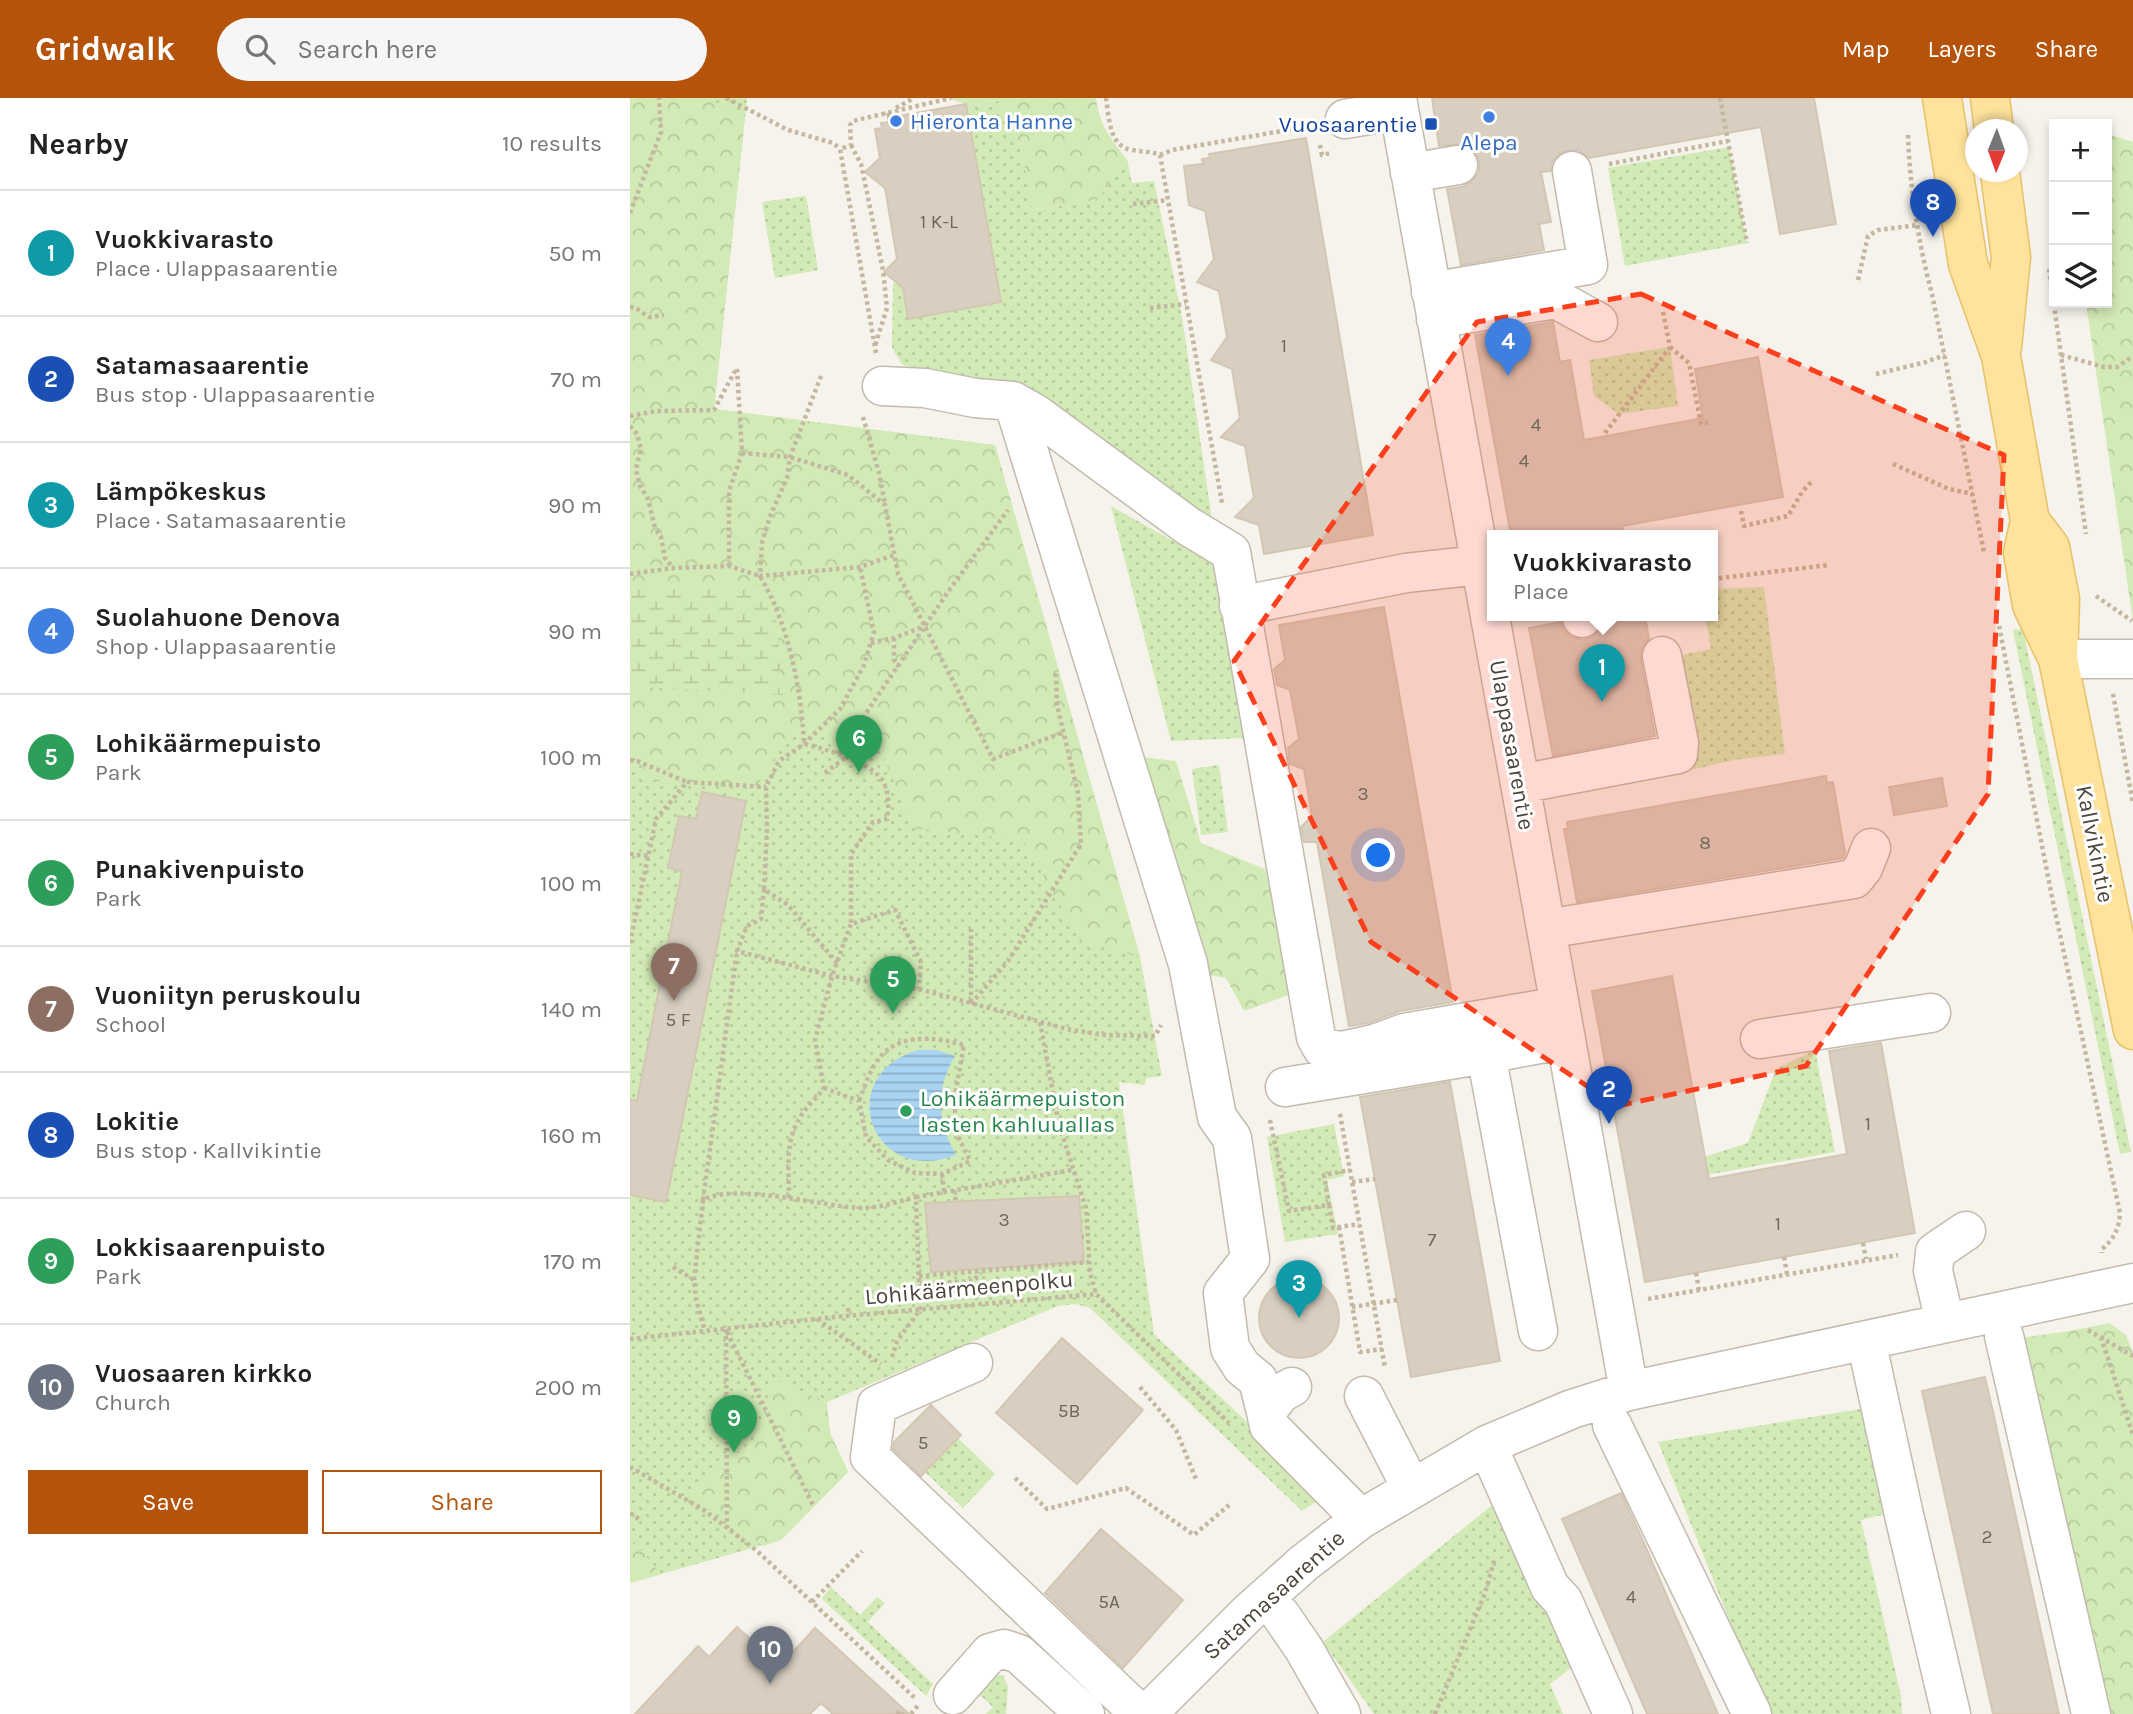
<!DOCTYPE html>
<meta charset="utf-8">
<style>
:root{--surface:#fff;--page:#f6f6f6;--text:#222;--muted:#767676;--line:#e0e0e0;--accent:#b45309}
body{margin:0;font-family:Karla,sans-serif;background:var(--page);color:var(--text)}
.controls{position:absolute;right:21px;top:21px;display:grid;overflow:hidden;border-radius:0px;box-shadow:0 4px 10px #0003}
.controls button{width:63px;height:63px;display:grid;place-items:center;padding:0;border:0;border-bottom:2px solid var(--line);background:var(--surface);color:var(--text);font:35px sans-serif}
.compass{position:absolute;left:1335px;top:21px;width:63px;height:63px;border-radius:50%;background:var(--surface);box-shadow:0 4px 10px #0003;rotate:181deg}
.you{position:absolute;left:749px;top:758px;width:24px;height:24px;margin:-18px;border:5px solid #fff;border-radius:50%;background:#1a73e8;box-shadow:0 0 0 10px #1a73e833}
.badge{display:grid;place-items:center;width:46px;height:46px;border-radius:50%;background:var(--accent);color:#fff;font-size:23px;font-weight:700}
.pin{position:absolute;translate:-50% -58px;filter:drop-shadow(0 2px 4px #0008)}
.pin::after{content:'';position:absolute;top:37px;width:24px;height:21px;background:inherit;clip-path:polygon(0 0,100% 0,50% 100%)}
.popup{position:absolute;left:857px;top:432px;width:231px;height:91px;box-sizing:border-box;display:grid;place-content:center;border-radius:0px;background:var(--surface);filter:drop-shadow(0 2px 5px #0005);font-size:23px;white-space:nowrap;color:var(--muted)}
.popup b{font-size:26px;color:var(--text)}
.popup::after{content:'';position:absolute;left:50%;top:100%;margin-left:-14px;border:14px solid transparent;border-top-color:var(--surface)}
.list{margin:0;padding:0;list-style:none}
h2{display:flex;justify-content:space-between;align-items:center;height:91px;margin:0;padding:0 28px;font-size:30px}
h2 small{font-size:23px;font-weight:400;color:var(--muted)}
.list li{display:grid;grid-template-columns:46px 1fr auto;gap:21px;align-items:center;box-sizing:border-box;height:126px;padding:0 28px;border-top:2px solid var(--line)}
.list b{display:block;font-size:26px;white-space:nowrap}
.list p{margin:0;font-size:23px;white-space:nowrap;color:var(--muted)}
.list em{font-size:23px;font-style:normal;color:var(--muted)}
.actions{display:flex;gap:14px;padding:21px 28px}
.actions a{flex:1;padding:16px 0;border:2px solid var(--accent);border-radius:0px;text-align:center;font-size:24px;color:var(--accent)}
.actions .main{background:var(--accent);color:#fff}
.icon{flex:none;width:38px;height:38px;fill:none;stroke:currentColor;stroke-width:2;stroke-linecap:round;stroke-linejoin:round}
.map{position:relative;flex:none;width:1503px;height:1616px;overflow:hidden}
header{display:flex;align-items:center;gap:42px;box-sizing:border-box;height:98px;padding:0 35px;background:var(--accent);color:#fff}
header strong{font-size:33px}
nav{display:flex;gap:38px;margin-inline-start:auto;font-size:24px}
.search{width:490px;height:63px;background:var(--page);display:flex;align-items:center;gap:18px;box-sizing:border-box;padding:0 24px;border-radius:38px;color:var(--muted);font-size:26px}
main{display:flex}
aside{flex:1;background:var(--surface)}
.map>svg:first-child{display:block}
.green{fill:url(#green-dots)}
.forest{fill:url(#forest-crowns)}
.wetland{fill:url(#wetland-marsh)}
.water{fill:url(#water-rules)}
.building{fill:#d8cfc1;stroke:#d3c7b4;stroke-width:2}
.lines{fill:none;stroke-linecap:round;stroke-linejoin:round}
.minor-casing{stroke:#c2bbae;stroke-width:41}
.major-casing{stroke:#e6c16a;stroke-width:41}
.path{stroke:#c4b79f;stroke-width:4.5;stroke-dasharray:3.5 3.5;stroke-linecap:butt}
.minor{stroke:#fff;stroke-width:38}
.major{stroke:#ffe39c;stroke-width:38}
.marked{fill:#fc3f1d;fill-opacity:0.2;stroke:#fc3f1d;stroke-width:5;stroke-dasharray:14 9;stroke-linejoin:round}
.shop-dot{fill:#3f7fe0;stroke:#fff;stroke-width:2.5}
.transit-dot{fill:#1a4fb4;stroke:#fff;stroke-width:2.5}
.leisure-dot{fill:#2e9e5b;stroke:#fff;stroke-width:2.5}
.labels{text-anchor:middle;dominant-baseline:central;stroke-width:6;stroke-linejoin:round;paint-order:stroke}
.number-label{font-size:19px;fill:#6e675b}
.shop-label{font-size:23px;fill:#366cbe;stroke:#fff;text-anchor:start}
.transit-label{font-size:23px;fill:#164399;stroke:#fff;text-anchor:end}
.street-label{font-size:23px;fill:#4b4439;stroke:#fff}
.leisure-label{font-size:23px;fill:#27864d;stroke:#fff;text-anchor:start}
</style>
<header>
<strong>Gridwalk</strong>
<div class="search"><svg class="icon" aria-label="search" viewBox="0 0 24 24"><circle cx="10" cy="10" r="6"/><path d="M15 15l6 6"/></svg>Search here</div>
<nav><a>Map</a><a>Layers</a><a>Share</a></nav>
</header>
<main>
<aside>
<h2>Nearby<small>10 results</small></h2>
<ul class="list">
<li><span class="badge" style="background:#0f9aa8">1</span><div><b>Vuokkivarasto</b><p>Place · Ulappasaarentie</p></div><em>50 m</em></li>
<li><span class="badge" style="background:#1a4fb4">2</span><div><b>Satamasaarentie</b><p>Bus stop · Ulappasaarentie</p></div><em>70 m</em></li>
<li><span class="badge" style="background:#0f9aa8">3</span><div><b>Lämpökeskus</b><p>Place · Satamasaarentie</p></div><em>90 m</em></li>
<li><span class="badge" style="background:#3f7fe0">4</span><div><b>Suolahuone Denova</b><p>Shop · Ulappasaarentie</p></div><em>90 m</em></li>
<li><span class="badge" style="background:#2e9e5b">5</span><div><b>Lohikäärmepuisto</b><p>Park</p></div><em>100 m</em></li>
<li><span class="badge" style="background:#2e9e5b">6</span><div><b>Punakivenpuisto</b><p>Park</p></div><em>100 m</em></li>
<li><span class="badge" style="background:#8d6e63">7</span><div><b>Vuoniityn peruskoulu</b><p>School</p></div><em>140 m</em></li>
<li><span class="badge" style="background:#1a4fb4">8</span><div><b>Lokitie</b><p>Bus stop · Kallvikintie</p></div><em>160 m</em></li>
<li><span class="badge" style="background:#2e9e5b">9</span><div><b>Lokkisaarenpuisto</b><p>Park</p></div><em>170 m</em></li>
<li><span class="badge" style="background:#6b7280">10</span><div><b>Vuosaaren kirkko</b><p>Church</p></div><em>200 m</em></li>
</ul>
<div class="actions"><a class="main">Save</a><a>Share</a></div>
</aside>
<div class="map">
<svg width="1503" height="1616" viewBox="0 0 1503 1616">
<defs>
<pattern id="green-dots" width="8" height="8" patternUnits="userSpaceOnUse" patternTransform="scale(1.75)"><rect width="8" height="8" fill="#d2eab5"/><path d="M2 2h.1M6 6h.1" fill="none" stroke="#b6ca9c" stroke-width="1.8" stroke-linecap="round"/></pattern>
<pattern id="forest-crowns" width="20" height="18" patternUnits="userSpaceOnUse" patternTransform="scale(1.75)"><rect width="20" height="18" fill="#d2eab5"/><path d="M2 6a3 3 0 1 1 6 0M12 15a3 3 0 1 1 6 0" fill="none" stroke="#b6ca9c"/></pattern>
<pattern id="wetland-marsh" width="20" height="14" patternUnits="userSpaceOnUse" patternTransform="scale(1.75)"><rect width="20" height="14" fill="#d2eab5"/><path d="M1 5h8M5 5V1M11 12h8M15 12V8" fill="none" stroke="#b6ca9c"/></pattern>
<pattern id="water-rules" width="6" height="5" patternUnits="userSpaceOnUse" patternTransform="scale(1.75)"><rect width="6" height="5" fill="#a9d4f2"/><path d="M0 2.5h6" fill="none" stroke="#8caec5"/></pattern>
</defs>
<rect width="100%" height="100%" fill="#f6f3ec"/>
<path class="green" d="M0,0H117L84,311L365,347L510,859L532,978L517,980L514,987L489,984L524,1236L695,1398L672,1413L460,1210L446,1206L428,1208L197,1304L200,1335L218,1374L151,1442L0,1485Z
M369,3L392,52L403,112L467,102L497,61L502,85L524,83L552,219L582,422L296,280L272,266L262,250L263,185L271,183L279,221L371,204L336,6Z
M1099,49L1117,145L995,168L978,70Z
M176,98L188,172L145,180L132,104Z
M1040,249L1048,308L989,316L964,298L959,262Z
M481,408L586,467L615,640L541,643Z
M1134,489L1155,656L1104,662L1044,676L1037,560L1081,551L1075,518H1082V491Z
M1393,531L1501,1054L1490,1056L1383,532Z
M589,667L598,734L571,737L562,671Z
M1185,952L1205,1054L1070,1078L1067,1061L1118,1045L1146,971Z
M704,1026L714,1078L697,1082L708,1136L655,1144L637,1039Z
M1237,1310L1256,1416L1231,1422L1271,1598L1272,1616H1137L1028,1344Z
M328,1340L365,1376L333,1410L295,1374Z
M872,1399L945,1567L920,1586L933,1616H744L693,1544Z
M201,1489L230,1517L247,1499L255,1505L238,1524L303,1586L296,1598L193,1502L192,1500Z
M368,1577H373L378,1589L376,1616H356L363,1609L349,1596Z"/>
<path class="forest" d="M0,0H79L115,20L84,311L365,347L510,859L451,844L393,742L283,730L243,633L160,636L125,691L13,682L14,658H0V588L152,597L143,487L15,491L0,481Z
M318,0H466C469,26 481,42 497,61L467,102L402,112L392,52L369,3L336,6Z
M1477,36L1503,44V523L1456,205H1477Z
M511,659L546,663L571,745L635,771L664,895L614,913L596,880L578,877Z
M1479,1225L1496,1237L1503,1255V1616H1469L1382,1241L1440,1233Z
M140,1279L196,1304L200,1335L218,1374L151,1442L133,1448L63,1399L82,1374L122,1344L138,1302Z
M0,1444L7,1447L31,1476L0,1485Z"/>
<path class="wetland" d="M0,481L15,491L143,487L153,597L0,588Z"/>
<path class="water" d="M288,952H307L325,958C305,991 307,1024 326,1057C242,1090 201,978 288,952Z"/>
<path class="building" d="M802,0H1184L1206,126L1150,136L1131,29L959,60L949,52H938L929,56L922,65L921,73L911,74L921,124L909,126L914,152L831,167L817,91L832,89L842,83L849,74V63L844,53L835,46L809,48Z
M336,6L371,204L278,221L273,190L254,174L267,161L255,90L235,74L250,60L245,31L252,30L251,25L259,24L258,20Z
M676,40L743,437L634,456L629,427L605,419L624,400L615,348L591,339L610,320L602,271L581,262L597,239L589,193L567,184L584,161L575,113L559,107L554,68L573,66L572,61L580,60L579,56Z
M923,224L930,264L940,262L954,342L1073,320L1065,271L1128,259L1153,399L992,428L993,435L976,438H881L845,237Z
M754,509L823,904L770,913L738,925L719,928L687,744H674L671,729L682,718L674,671L660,666L658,650L669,641L660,592L647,587L644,571L655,562L649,527Z
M974,518H1015L1019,541L1012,550L1011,562L1025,638L923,658L899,530L931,524L933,531L941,539L953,542L962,539L971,531Z
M1196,678L1197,685L1203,684L1215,755L1213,760L947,804L934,731H938L937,724Z
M1312,680L1317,708L1264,717L1259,689Z
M72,694L116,703L36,1104L0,1097V1001L7,1003L52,773L38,770L49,718L66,721Z
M1042,878L1079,1081L1217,1056L1199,953L1251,945L1285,1135L1015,1184L962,893Z
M820,984L870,1263L781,1279L730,999Z
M449,1098L454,1164L301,1174L295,1105Z
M629 1220a40 40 0 1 1 80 0a40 40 0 1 1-80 0Z
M432,1240L513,1312L447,1386L366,1315Z
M1355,1279L1365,1323L1429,1616H1363L1311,1380L1292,1293Z
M301,1307L331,1337L291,1378L263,1351L264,1344Z
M991,1395L1010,1436L1088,1616H1017L932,1421Z
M471,1431L553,1502L493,1570L415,1495Z
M107,1529L135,1554L138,1581L185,1530L279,1616H203L191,1605L180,1616H5L68,1548L79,1559Z"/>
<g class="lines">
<defs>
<path id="minor" d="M767,0L999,1293
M715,21L769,12
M780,75L828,67
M801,194L958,167L942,73
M806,221L926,201L968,224
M252,288L295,290L345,300L383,303L406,316L558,428L601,454L686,939L692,950L711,953L744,946L774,935L930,908
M383,303L558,866L587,1019L602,1040L620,1161L593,1195L600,1250L612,1269L628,1282L636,1314
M609,508L776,475L850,467
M952,518V520
M1428,561H1503
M890,686L1048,656L1049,645L1032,558
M916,831L1224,781L1233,770L1241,750
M1130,941L1301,915
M655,989L856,956
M1315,1224L1303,1173L1305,1154L1336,1133
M908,1233L856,956L936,941
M1374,1238L1461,1616
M1236,1242L1274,1417L1321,1616
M343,1265L247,1307L240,1359L510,1616
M662,1289L651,1295L636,1314L639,1328L731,1421
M734,1298L782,1391
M982,1327L1122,1616
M857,1347L920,1489L933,1503L983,1616
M650,1516L674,1551L711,1616
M323,1597L360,1555L374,1551L389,1556L455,1616
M517,1616L618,1515L674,1465L731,1421L857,1347L942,1311L999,1293L1503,1185"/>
<path id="major" d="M1312,0L1338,166L1371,258L1400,423L1393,455L1402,507L1428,561
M1360,0L1364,32
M1370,74L1381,159L1372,249
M1400,423L1420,449L1430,501L1428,561L1503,932"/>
</defs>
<use href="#minor" class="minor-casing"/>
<use href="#major" class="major-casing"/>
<path class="path" d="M96,0L158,32L203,45L210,51
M476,0C479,19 479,49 502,52C512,54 521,53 530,57L592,405
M1090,0L1117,145
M266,10L284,0
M253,14L254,18L263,16L264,19
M1278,37C1280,90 1288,144 1302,196L1354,454
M221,47L231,66L253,172L257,210L245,248
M690,47L692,57L701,55
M530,57L542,52L681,28
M979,66L1098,43
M503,106L538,102
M0,115L31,34L29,0
M1419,171L1456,436
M1228,182L1238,138L1248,132L1288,127
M0,209L6,210L19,219L34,217
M520,210L556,206
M1040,249L1059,265L1071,326L1080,324
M246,255L210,51L221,47L220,27L223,23L321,0
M1431,257L1474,269H1487L1503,258
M1246,276L1296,264L1315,257
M191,278L160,359L157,380L141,416L132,444L130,478L230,469L264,457
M0,318L26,313L84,312L105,273
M233,319L249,375L255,406
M0,328L7,336L11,351L6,371L10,388L18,401L25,430L31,439L35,460L43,470
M975,335L1040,249L1033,214
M112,355L160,359L218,377L255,407L268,476L363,661L434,634
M1263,366L1319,391L1343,396
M1111,413L1114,428L1158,418L1172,394L1183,382
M99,468V393L112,355L107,270
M0,476L43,470L99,468L130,478C159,527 171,590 174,646
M1082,481L1199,467
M1466,498L1502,523
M1369,528L1423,804L1490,1115C1489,1131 1484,1141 1472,1151V1155
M264,540V562L269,569
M241,545L264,540L295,528
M1483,596L1503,706
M175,646C195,651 241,664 253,683C259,694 259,710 257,721L243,724L221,756V826
M209,655L320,491L378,412
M0,662L7,663L57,684
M195,675L216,659
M0,756L18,758
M134,791L131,821L117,828L107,853L202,878L289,891L441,932L476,937L525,938L531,927
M0,845L26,721L57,684L136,689
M207,865L158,807L134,791L137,730L136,689L149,663L174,646L210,611L234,567L244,534L230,469
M341,904V831
M341,906L378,863L451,746L448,695L427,607L426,573
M410,924L429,1027L456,1110L460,1175L466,1196
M194,990L229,1003L236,1039L258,1062L285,1075L312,1076L340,1063L327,1036L324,1003L334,947C307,939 271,935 251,958C240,970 235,988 229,1003
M710,1016L755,1270
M640,1022L659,1113L699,1107L694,1077L720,1072
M312,1076L314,1094
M722,1084L745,1081
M324,1092L326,1104
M286,1099L442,1072
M159,1100C159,1069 154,1041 173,1015C179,1006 188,999 194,990L185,942L202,878L221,826L265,812L291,864L289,891
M73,1102L107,853
M699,1107L703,1130L729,1126
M709,1129L730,1254L752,1251
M452,1139H454
M1233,1145L1236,1161
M1154,1159L1157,1176
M43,1169L64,1182L66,1201L75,1233
M1066,1175L1069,1192
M289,1178L459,1164
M64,1182L73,1102C106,1084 192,1109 233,1110C250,1110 269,1103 286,1099L290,1212L267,1243L262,1259
M290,1186L343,1183L351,1175
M1018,1201L1268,1157
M722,1209L767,1202
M218,1210L219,1218
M187,1221L251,1266
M96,1231L97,1430
M1458,1232L1503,1258
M97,1234L184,1409
M1471,1239L1503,1337
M0,1241L205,1219L466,1196L599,1325
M510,1289L546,1332L566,1381
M0,1369L74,1412L127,1453L286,1601
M385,1380L417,1411L496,1390L564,1437L599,1407
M0,1415L9,1421
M182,1504L232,1453
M267,1616L270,1613L273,1616
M281,1616L289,1606
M805,1616L855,1495L865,1460"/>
<use href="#minor" class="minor"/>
<use href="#major" class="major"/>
</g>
<path class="marked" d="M1011,196L1374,357L1358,696L1176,968L987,1008L741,844L604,563L847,224Z"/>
<g class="shop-dot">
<circle cx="859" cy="19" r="7"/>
<circle cx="266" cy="23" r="7"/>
</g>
<rect class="transit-dot" x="794" y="19" width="14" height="14" rx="3.5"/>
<circle class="leisure-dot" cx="276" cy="1013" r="7"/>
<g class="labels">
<g class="number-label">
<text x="309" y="124">1 K-L</text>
<text x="654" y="248">1</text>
<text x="906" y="327">4</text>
<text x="894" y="363">4</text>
<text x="733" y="696">3</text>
<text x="1075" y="745">8</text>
<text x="48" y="922">5 F</text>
<text x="1238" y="1026">1</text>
<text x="374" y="1122">3</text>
<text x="1148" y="1126">1</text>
<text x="802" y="1142">7</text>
<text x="439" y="1313">5B</text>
<text x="293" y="1345">5</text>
<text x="1357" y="1439">2</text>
<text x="1001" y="1499">4</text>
<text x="479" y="1504">5A</text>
</g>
<g class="shop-label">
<text x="280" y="23">Hieronta Hanne</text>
<text x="859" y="44" text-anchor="middle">Alepa</text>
</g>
<g class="transit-label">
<text x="787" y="26">Vuosaarentie</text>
</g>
<g class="street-label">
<text transform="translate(882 647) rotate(80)">Ulappasaarentie</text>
<text transform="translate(1465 746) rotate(79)">Kallvikintie</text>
<text transform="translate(339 1190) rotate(-5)">Lohikäärmeenpolku</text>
<text transform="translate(644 1497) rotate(-42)">Satamasaarentie</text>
</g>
<g class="leisure-label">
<text x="290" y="1000">Lohikäärmepuiston<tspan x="290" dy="26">lasten kahluuallas</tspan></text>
</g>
</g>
</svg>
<div class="controls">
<button>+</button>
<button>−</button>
<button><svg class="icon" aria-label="layers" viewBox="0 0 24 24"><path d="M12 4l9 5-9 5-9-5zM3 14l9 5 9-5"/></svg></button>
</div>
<svg class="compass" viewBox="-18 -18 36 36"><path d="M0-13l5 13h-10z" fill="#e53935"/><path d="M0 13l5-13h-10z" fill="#767676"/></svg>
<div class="you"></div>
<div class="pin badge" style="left:972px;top:604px;background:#0f9aa8">1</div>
<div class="popup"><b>Vuokkivarasto</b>Place</div>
<div class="pin badge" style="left:979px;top:1026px;background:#1a4fb4">2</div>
<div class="pin badge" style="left:669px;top:1220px;background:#0f9aa8">3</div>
<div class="pin badge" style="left:878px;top:278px;background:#3f7fe0">4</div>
<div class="pin badge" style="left:263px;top:916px;background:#2e9e5b">5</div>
<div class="pin badge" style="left:229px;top:675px;background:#2e9e5b">6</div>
<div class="pin badge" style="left:44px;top:903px;background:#8d6e63">7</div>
<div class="pin badge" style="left:1303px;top:139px;background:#1a4fb4">8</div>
<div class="pin badge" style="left:104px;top:1355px;background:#2e9e5b">9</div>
<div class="pin badge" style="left:140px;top:1586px;background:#6b7280">10</div>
</div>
</main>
